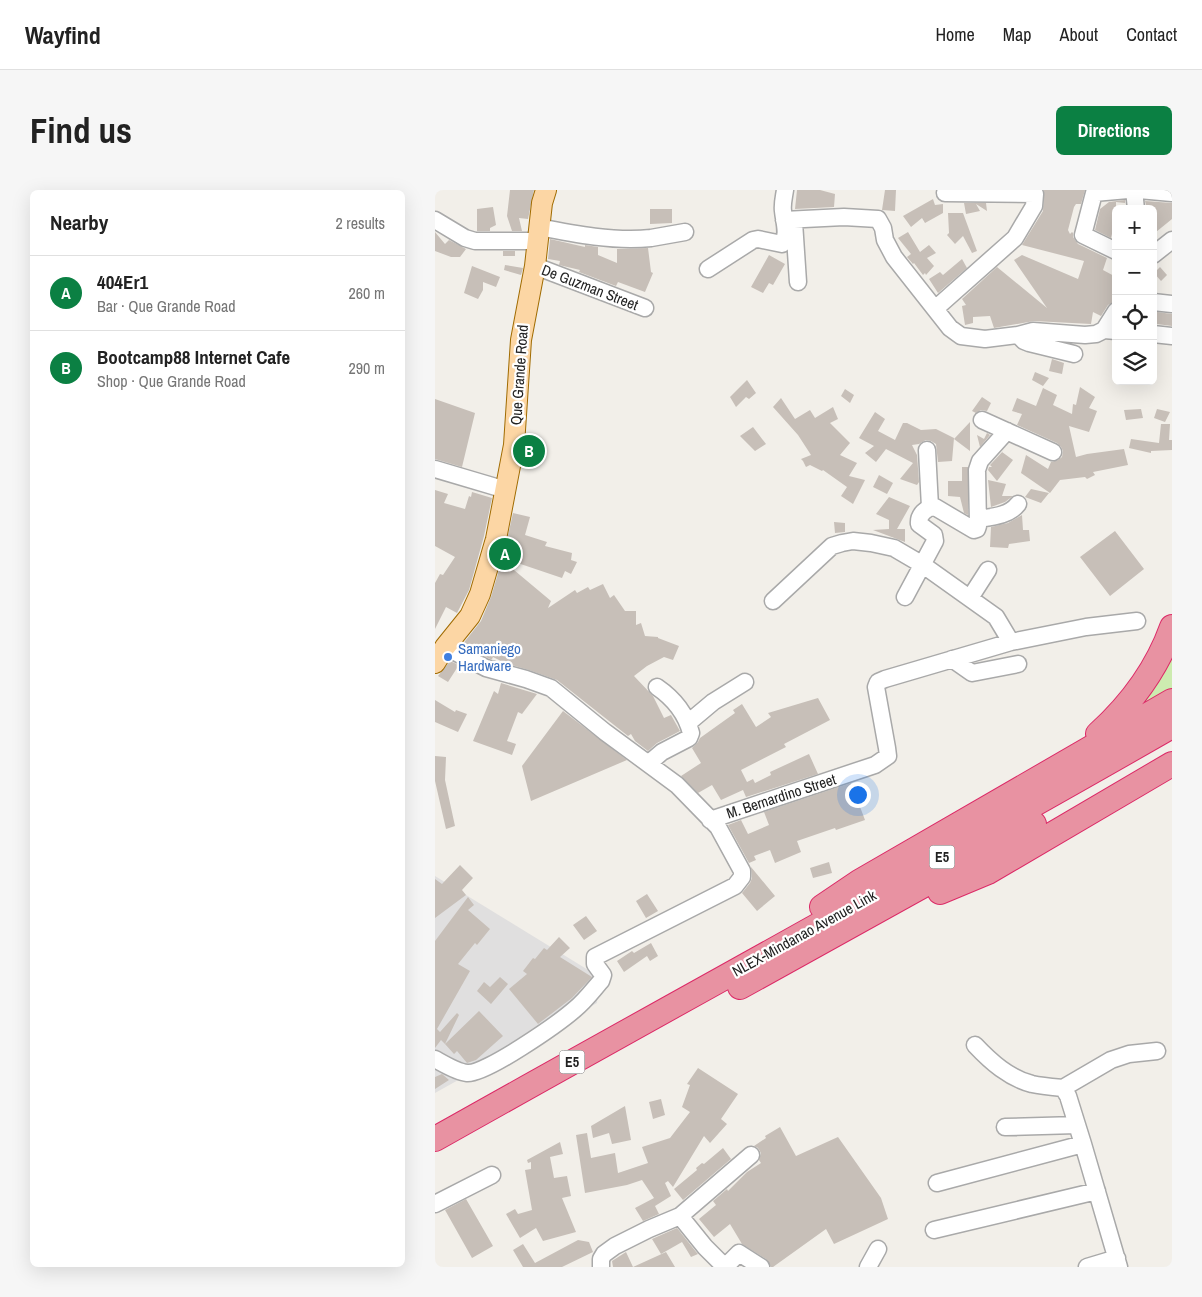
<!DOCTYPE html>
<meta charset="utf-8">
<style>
:root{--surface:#fff;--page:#f6f6f6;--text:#222;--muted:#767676;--line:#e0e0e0;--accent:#0b8043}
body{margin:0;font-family:"Archivo Narrow",sans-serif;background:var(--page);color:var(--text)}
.controls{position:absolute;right:15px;top:15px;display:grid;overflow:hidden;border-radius:8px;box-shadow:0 5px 20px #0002}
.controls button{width:45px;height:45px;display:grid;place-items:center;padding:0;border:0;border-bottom:1px solid var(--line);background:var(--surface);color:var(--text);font:25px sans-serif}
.you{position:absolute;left:422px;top:604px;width:18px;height:18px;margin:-12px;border:4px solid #fff;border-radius:50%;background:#1a73e8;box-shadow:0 0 0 8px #1a73e833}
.badge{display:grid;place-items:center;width:32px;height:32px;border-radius:50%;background:var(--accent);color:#fff;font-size:16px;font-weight:700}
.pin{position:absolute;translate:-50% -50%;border:2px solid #fff;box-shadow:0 1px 5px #0006}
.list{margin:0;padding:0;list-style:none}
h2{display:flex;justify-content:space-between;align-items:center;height:65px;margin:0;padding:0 20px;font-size:21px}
h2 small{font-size:16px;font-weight:400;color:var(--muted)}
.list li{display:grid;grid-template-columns:32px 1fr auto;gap:15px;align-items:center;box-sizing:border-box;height:75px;padding:0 20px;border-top:1px solid var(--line)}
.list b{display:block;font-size:19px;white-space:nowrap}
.list p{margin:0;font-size:16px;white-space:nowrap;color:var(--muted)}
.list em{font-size:16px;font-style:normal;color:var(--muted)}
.icon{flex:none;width:28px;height:28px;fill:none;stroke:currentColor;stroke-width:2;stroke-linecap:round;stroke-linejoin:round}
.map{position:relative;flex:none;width:737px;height:1077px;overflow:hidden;border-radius:8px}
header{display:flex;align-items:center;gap:30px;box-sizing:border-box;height:70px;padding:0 25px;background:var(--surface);border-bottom:1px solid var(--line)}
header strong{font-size:24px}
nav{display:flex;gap:28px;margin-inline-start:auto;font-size:18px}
.intro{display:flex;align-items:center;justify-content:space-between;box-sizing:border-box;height:120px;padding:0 30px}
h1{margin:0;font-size:35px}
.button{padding:12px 22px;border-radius:8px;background:var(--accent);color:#fff;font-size:18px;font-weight:700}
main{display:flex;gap:30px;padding:0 30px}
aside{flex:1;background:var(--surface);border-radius:8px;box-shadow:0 5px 20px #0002}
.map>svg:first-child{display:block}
.residential{fill:#e0dfdf}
.grass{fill:#cdebb0}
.building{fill:#c7bfb8}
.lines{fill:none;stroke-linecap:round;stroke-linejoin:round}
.minor-casing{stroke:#a9a9a9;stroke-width:19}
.major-casing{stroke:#a06b00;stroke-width:22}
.highway-casing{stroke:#dc2a67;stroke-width:26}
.minor{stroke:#fff;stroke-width:16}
.major{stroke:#fcd6a4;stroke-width:20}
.highway{stroke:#e892a2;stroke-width:24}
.shop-dot{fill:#3f7fe0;stroke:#fff;stroke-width:2}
.labels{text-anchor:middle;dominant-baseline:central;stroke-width:4.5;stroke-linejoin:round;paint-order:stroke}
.shield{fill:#fff;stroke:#646464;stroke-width:1}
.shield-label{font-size:14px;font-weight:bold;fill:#222}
.street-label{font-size:15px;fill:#222;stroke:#fff}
.shop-label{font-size:15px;fill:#366cbe;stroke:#fff;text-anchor:start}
</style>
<header>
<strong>Wayfind</strong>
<nav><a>Home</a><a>Map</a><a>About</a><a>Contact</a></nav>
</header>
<div class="intro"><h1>Find us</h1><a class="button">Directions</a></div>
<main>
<aside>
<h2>Nearby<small>2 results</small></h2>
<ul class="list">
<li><span class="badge">A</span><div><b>404Er1</b><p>Bar · Que Grande Road</p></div><em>260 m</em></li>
<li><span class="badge">B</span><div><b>Bootcamp88 Internet Cafe</b><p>Shop · Que Grande Road</p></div><em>290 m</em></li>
</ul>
</aside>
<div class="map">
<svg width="737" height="1077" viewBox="0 0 737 1077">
<rect width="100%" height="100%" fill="#f2efe9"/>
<path class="residential" d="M0,686L163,786L162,813L0,903Z"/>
<path class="grass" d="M737,463V507L696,522Z"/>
<path class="building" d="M75,0H99L93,29L84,28L87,41H77L72,26Z
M362,0H385L400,4L399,17L360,19Z
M450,0H461L460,21L447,20Z
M609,0H650L646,14H641L639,17L633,40L635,44L637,42L638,43V47L643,54L672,68L668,80L681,87V111L673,115L666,126L658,122L656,134L599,131L559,138L555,126L538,127V133L530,135L527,116L531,115L527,109L562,77L612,118L579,70L587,65L643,89L649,71L587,55L608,21Z
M498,9L500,15L508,14V23L490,33L487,28L476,37L468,26Z
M690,10V13L681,12V28L676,48L660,40L665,19L674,12Z
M710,11L737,13V29L721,42L719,20L712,19Z
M529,13H551L552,21L541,14L545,21L531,24Z
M58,17L61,35L55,38V41H42V19Z
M215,19H237V33L215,34Z
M513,23H528L542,61L537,63L528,46L520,54L512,45L514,43Z
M0,42L10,54L14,50L31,59L25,67H16L0,61Z
M473,42L485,62L494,55L501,63L492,68L499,76L491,85L490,83L488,85L479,73L478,74L472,67L476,64L463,48Z
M115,49L150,57V55L163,57V65L182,73V59L213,58L216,82L218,83L210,102L183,92L181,96L144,82L145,80L124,75L125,71L113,69Z
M68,61H80V66H68Z
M334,65L350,74L338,95L334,93L328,103L316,97Z
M527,69L532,78L503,103L494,89L505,82L508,85Z
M70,75L88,78L86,85L69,80Z
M37,76L65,87L61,97L48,92V100L43,109L29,103Z
M725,77L732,85L726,91L719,83Z
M722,122L737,124V136L722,134Z
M617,169L629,173L627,184L614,181Z
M600,182L614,188L608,196L597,190Z
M312,190L321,203L314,209L311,207L301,217L295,207Z
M645,197L660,207L654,218L662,221L654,242L634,236L641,267L652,264L689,259L693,275L658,282L660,285L652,289L650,287L625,290L615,303L586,283L591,265L613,279L616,272L623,270L627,267L628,261L626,257L622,253L582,235L587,224L577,221L582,208L601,216L608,198L622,205L618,215L637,224L638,214L641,215Z
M410,199L419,205L415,213L406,206Z
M547,207L556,213L552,221L546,220L541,223L537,221Z
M346,208L360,229L375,220L380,228L398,217L403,229L395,233L415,253L405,265L422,273L414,286L430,290L418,314L406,306L412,297L388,280L387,281L375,275L371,277L368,271L366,269L376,265L363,245L338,217Z
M0,209L40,223L27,277L0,269Z
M706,219L708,228L691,230L689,220Z
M722,219L735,222L730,232L719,228Z
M440,222L450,229L443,241L460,250L468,233H472L486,240L501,239L519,248L517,271L503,272L501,254L496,251L491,250L484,254L477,255L482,265L484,292L482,295L465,289L478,273L451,259L441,272L430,263L439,256L424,248Z
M535,232V261L519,249Z
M726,234H735L734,250H737V260L716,261V263L694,258L696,249L724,253Z
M318,237L331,254L320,261L305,246Z
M552,243L555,245L545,257L542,245L549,249Z
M569,260L567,262L578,270L562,291L553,280L554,277H557L555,275Z
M527,277H533V325L529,323L525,307L513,306V291H527Z
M444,285L458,293L452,304L438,297Z
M553,290L571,294L567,306H578L570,312L556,317Z
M596,299L614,303L606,313L590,307Z
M0,300L13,304L9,313L30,319L34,306L36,307L37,302L57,308L49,346L34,400L22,423L11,417L0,439V393L5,384L8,385L20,367L0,356Z
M454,307L475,316L462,339H470V352L438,340L454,339V330L441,324Z
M78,323L95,327L90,345L112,352L110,356L137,363L136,370L142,372L136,384L130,381L127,388L68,368Z
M587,325L588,340H594L595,351L574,354L573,358L555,357L556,337L573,333Z
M399,332L410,333V342L400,343Z
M680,341L709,379L675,406L645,367Z
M67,370L116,411L113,418L140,400L142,403L153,397L155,400L168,394L175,408L179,405L190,421H201V435L206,433L210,446L223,447V448L244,456L238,470L229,467L212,476L199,486L218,506L229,528L236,525L245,541L222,553L213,561L200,551L196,544L193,546L122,490L94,480L70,473L58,467L57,469H55L27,455L46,431L56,407Z
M15,471L28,477L26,481L22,478L13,492L3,486Z
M66,493L102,504L87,524L83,522L72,551L81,554L77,565L38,551L59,501L63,504Z
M383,508L395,530L349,554L351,557L306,580L312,592L318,589L320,593L336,585L335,582L374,564L383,584L311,607L308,600L286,610L277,595L263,603L246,586L266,573L257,558L263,552L265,548L300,523L298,520L307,514L321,537L336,527L333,523Z
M0,510L20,522L21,520L32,524L23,542L0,532Z
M128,521L192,570L96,611L87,576Z
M0,566L11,567L10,590L20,636L11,639L0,591Z
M416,593L430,630L401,640L400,638L362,651L366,662L340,673L335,660L319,666L321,670L314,673L293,635L306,630L313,644L334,635L329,622Z
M394,672L397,683L378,688L375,678Z
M25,675L38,688L27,700L31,705L0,728V689L7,694Z
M316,677L340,706L322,721L307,703L315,693L317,688Z
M212,704L223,721L211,728L201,711Z
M33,707L39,715L33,720L55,739L42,755L40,753L23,774L35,781L2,839L5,842L22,823L24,825L10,854L6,850L0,858V751Z
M151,726L162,741L149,750L138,735Z
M124,747L135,758L125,767L157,787L137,808L103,834L74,799L92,784L88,781L98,768L100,769L109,758L112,760Z
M216,753L223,766L215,771L212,766L189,782L182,771L197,761L199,763Z
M65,787L73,794L56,814L42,801L49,792L55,797Z
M44,821L68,846L41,870L32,873L22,861L19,864L10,854Z
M263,878L303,904L286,929L292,934L275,953L269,946L238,997L233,991L230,993L236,1006L220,1016L224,1024L208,1031L200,1018L219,1008L207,990L192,995L150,1003L141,945L152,943L156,968L180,963L183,983L213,973L207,957L235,948L255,922L247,917L255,895L252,894Z
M7,884L14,890L0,899V887Z
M226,909L230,925L218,929L214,912Z
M190,916L196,950L177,954L174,943L158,948L156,936Z
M345,937L361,966L403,947L446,1008L453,1029L399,1054L391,1039L338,1077H336L331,1069L307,1054L295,1034L279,1047L264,1029L281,1015L278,1011L292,999L293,1001L312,982L326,973L324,970L326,963L323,958L319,956L331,948L330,946Z
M125,952L128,964L115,967L119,988L132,986L136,1006L127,1008L141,1042L108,1051L101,1038L85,1048L71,1024L80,1019L83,1024L97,1020L90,980L96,979V972L93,973L92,970Z
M288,958L296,969L248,1010L239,999L262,980L261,978L267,973L269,974Z
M31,1009L58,1056L37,1068L10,1020Z
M242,1038L262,1063L263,1064L256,1067L247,1052L226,1064L217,1049Z
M143,1050L154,1052L158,1062L127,1077H88L78,1060L88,1054L100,1073Z
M191,1062L198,1077L231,1062L240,1077H178L177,1071Z"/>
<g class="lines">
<defs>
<path id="minor" d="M699,0L701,19
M704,0L737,3
M659,3L648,45L681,61
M659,3L693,0
M0,30L30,48L40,51H102
M349,30L409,27L443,29L448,38L450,50L459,67L515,138L526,146L550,149L583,145L598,141L650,145L661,144L669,140L681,141
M359,32L363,92
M104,37C139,44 180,52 216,48C227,46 239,44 250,42
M718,65L737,50
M100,76L210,118
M273,79L318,50L323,49L347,54C354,45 349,32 348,21C347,14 349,7 350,0
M718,112L737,114
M500,119L580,48L599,16L600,4L510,3
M669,140L681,121
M718,144L737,146
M583,145L589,151L594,153L639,164
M547,230L618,262
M492,260L495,317
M0,279L71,300
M543,329C556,327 574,326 583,314
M470,407L500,351L499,345L484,334C483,325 491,317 500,317L539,340L542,339L543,336L542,280L545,271L572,241
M535,408L553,380
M338,411L397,356L407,353L418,351L436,353L459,358L488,375L561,427L576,452
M517,469L537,483L583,474
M253,533L278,512L310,492
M214,573L227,562L254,548L256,543C251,524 238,508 222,497
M275,630L440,575L453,566L452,558L441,497L443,492L450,489L576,452L651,437L702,431
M540,855C556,872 574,888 597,894C607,896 618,897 628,898L633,906L648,954L684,1077
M0,869C9,874 22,882 32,883C50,885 124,833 140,819C150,811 158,800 166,791L168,785L160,774V767L300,696L307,687V681L283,637L242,595L170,542L116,498L91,489L51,478L10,457
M628,898L676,870L694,864L722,861
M570,937L642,935
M502,993L648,954
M0,1014L57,985
M245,1026L270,1057L290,1077
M499,1040L662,1001
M166,1077V1069L169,1064L180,1056L214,1039L245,1026L316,965
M290,1077L304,1063L326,1077
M433,1077L443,1059
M652,1077L682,1068"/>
<path id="major" d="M0,473L10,457L35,426L45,404L61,349L79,255L86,150L100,76L107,13L111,0"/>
<path id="highway" d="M663,544C696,514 722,479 737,437
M505,702L553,682L737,574
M387,717L424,692L737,511
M305,797L599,634
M0,949C245,811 493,676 737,536"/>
</defs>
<use href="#minor" class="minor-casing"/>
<use href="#major" class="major-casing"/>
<use href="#highway" class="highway-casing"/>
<use href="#minor" class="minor"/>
<use href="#major" class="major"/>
<use href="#highway" class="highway"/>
</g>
<circle class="shop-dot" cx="13" cy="467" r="5"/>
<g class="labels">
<g class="shield">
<rect x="494.5" y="655.5" width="25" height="23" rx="4"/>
<rect x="124.5" y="860.5" width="25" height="23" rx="4"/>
</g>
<g class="shield-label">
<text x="507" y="667">E5</text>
<text x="137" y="872">E5</text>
</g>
<g class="street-label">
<text transform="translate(155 97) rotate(21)">De Guzman Street</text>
<text transform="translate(84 185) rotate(-86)">Que Grande Road</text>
<text transform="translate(346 606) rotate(-18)">M. Bernardino Street</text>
<text transform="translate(369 743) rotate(-29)">NLEX-Mindanao Avenue Link</text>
</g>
<g class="shop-label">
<text x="23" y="458">Samaniego<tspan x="23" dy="17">Hardware</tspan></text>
</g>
</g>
</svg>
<div class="controls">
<button>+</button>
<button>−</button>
<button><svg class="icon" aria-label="locate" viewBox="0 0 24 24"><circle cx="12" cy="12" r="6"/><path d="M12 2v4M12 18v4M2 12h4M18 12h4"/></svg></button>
<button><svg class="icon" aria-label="layers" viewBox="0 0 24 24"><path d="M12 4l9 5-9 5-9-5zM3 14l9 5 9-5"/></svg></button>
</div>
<div class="you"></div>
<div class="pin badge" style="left:70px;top:364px">A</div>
<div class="pin badge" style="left:94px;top:261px">B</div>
</div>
</main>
